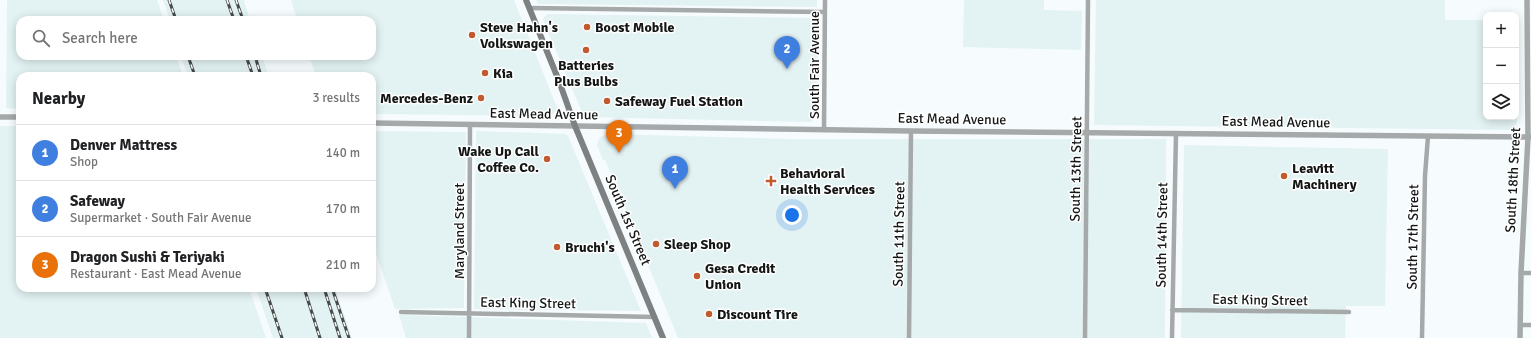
<!DOCTYPE html>
<meta charset="utf-8">
<style>
:root{--surface:#fff;--page:#f6f6f6;--text:#202124;--muted:#757577;--line:#e0e0e0;--accent:#c15a2e}
body{margin:0;font-family:Signika,sans-serif;background:var(--page);color:var(--text)}
.controls{position:absolute;right:12px;top:12px;display:grid;overflow:hidden;border-radius:8px;box-shadow:0 2px 10px #0003}
.controls button{width:36px;height:36px;display:grid;place-items:center;padding:0;border:0;border-bottom:1px solid var(--line);background:var(--surface);color:var(--text);font:20px sans-serif}
.you{position:absolute;left:792px;top:215px;width:14px;height:14px;margin:-10px;border:3px solid #fff;border-radius:50%;background:#1a73e8;box-shadow:0 0 0 6px #1a73e833}
.badge{display:grid;place-items:center;width:26px;height:26px;border-radius:50%;background:var(--accent);color:#fff;font-size:13px;font-weight:700}
.pin{position:absolute;translate:-50% -33px;filter:drop-shadow(0 1px 2px #0008)}
.pin::after{content:'';position:absolute;top:21px;width:14px;height:12px;background:inherit;clip-path:polygon(0 0,100% 0,50% 100%)}
.list{margin:0;padding:0;list-style:none}
h2{display:flex;justify-content:space-between;align-items:center;height:52px;margin:0;padding:0 16px;font-size:17px}
h2 small{font-size:13px;font-weight:400;color:var(--muted)}
.list li{display:grid;grid-template-columns:26px 1fr auto;gap:12px;align-items:center;box-sizing:border-box;height:56px;padding:0 16px;border-top:1px solid var(--line)}
.list b{display:block;font-size:15px;white-space:nowrap}
.list p{margin:0;font-size:13px;white-space:nowrap;color:var(--muted)}
.list em{font-size:13px;font-style:normal;color:var(--muted)}
.icon{flex:none;width:22px;height:22px;fill:none;stroke:currentColor;stroke-width:2;stroke-linecap:round;stroke-linejoin:round}
.map{position:relative;flex:none;width:1531px;height:338px;overflow:hidden}
.search{position:absolute;background:var(--surface);box-shadow:0 2px 10px #0003;left:16px;top:16px;width:360px;height:44px;display:flex;align-items:center;gap:10px;box-sizing:border-box;padding:0 14px;border-radius:12px;color:var(--muted);font-size:15px}
.panel{position:absolute;background:var(--surface);box-shadow:0 2px 10px #0003;left:16px;top:72px;width:360px;height:220px;border-radius:12px}
.map>svg:first-child{display:block}
.built{fill:#e3f2f3}
.lines{fill:none;stroke-linecap:round;stroke-linejoin:round}
.minor{stroke:#a6a9a9;stroke-width:4.5}
.tertiary{stroke:#a6a9a9;stroke-width:5.5}
.secondary{stroke:#7e8182;stroke-width:6}
.rail-casing{stroke:#484b4b;stroke-width:3}
.rail{stroke:#fff;stroke-width:1.5;stroke-dasharray:4.5;stroke-linecap:butt}
.poi-dot{fill:#c15a2e;stroke:#fff;stroke-width:1.5}
.labels{text-anchor:middle;dominant-baseline:central;stroke-width:3;stroke-linejoin:round;paint-order:stroke}
.poi-label{font-size:14px;font-weight:bold;fill:#141616;stroke:#fff;text-anchor:start}
.street-label{font-size:14px;fill:#141616;stroke:#fff}
</style>
<div class="map">
<svg width="1531" height="338" viewBox="0 0 1531 338">
<rect width="100%" height="100%" fill="#f6fcfd"/>
<path class="built" d="M7,0H157L164,20H20V56H176L183,76H20V109L6,108Z
M163,0H244L250,20H170Z
M291,0H514L558,110L550,116L372,114V76H316L309,56H372V20H297Z
M536,0H817V7L538,4Z
M964,0H1044V10L1082,11L1081,50L963,47Z
M1096,0H1445V20H1486V117H1516V21H1519L1517,123L1509,130L1094,125Z
M548,14L812,18L816,20L818,25L817,116L811,122L584,117L543,20L544,17Z
M181,56H262L269,76H188Z
M0,126H20V288H249L266,338H0Z
M372,131L466,132L464,308L395,309L372,242Z
M476,131L566,134L568,136L641,311L474,309Z
M609,134L791,139H1166L1165,338H678L605,160H603L597,145L600,137Z
M1184,145L1388,149L1385,306H1346L1345,338H1181Z
M256,288H335L352,338H273Z
M399,315L646,323L652,338H406Z"/>
<g class="lines">
<path class="minor" d="M530,8L825,12
M824,130L825,0
M1521,273H1531
M1172,310L1349,312
M401,312L655,317
M1520,325H1531
M469,338L470,125
M909,338L911,131
M1085,338L1088,0
M1172,338L1176,133
M1422,338L1425,176L1428,136"/>
<path class="tertiary" d="M0,117H20
M372,123L911,131L1531,137
M1520,338L1521,273L1528,137L1527,0"/>
<path class="secondary" d="M526,0L559,81L575,126L663,338"/>
<defs>
<path id="rail" d="M169,0L176,20
M227,0L234,20
M236,0L243,20
M188,56L195,76
M246,56L253,76
M255,56L261,76
M265,288L282,338
M304,288L320,338
M324,288L340,338
M332,288L349,338"/>
</defs>
<use href="#rail" class="rail-casing"/>
<use href="#rail" class="rail"/>
</g>
<g class="poi-dot">
<circle cx="587" cy="27" r="4"/>
<circle cx="472" cy="35" r="4"/>
<circle cx="586" cy="50" r="4"/>
<circle cx="485" cy="73" r="4"/>
<circle cx="481" cy="98" r="4"/>
<circle cx="607" cy="101" r="4"/>
<circle cx="547" cy="159" r="4"/>
<circle cx="1284" cy="176" r="4"/>
<path d="M769 175h4v4h4v4h-4v4h-4v-4h-4v-4h4z"/>
<circle cx="656" cy="244" r="4"/>
<circle cx="557" cy="247" r="4"/>
<circle cx="697" cy="276" r="4"/>
<circle cx="709" cy="314" r="4"/>
</g>
<g class="labels">
<g class="poi-label">
<text x="480" y="27">Steve Hahn's<tspan x="480" dy="16">Volkswagen</tspan></text>
<text x="595" y="27">Boost Mobile</text>
<text x="586" y="65" text-anchor="middle">Batteries<tspan x="586" dy="16">Plus Bulbs</tspan></text>
<text x="493" y="73">Kia</text>
<text x="473" y="98" text-anchor="end">Mercedes-Benz</text>
<text x="615" y="101">Safeway Fuel Station</text>
<text x="539" y="151" text-anchor="end">Wake Up Call<tspan x="539" dy="16">Coffee Co.</tspan></text>
<text x="1292" y="168">Leavitt<tspan x="1292" dy="16">Machinery</tspan></text>
<text x="780" y="173">Behavioral<tspan x="780" dy="16">Health Services</tspan></text>
<text x="664" y="244">Sleep Shop</text>
<text x="565" y="247">Bruchi's</text>
<text x="705" y="268">Gesa Credit<tspan x="705" dy="16">Union</tspan></text>
<text x="717" y="314">Discount Tire</text>
</g>
<g class="street-label">
<text transform="translate(814 65) rotate(-90)">South Fair Avenue</text>
<text transform="translate(544 114) rotate(1)">East Mead Avenue</text>
<text transform="translate(952 119) rotate(1)">East Mead Avenue</text>
<text transform="translate(1276 122) rotate(1)">East Mead Avenue</text>
<text transform="translate(1076 169) rotate(-89)">South 13th Street</text>
<text transform="translate(1513 180) rotate(-87)">South 18th Street</text>
<text transform="translate(628 220) rotate(67)">South 1st Street</text>
<text transform="translate(459 231) rotate(-90)">Maryland Street</text>
<text transform="translate(899 234) rotate(-89)">South 11th Street</text>
<text transform="translate(1162 235) rotate(-89)">South 14th Street</text>
<text transform="translate(1413 237) rotate(-89)">South 17th Street</text>
<text transform="translate(1260 300) rotate(1)">East King Street</text>
<text transform="translate(528 303) rotate(1)">East King Street</text>
</g>
</g>
</svg>
<div class="controls">
<button>+</button>
<button>−</button>
<button><svg class="icon" aria-label="layers" viewBox="0 0 24 24"><path d="M12 4l9 5-9 5-9-5zM3 14l9 5 9-5"/></svg></button>
</div>
<div class="you"></div>
<div class="pin badge" style="left:675px;top:189px;background:#3f7fe0">1</div>
<div class="pin badge" style="left:787px;top:69px;background:#3f7fe0">2</div>
<div class="pin badge" style="left:619px;top:153px;background:#e8710a">3</div>
<div class="search"><svg class="icon" aria-label="search" viewBox="0 0 24 24"><circle cx="10" cy="10" r="6"/><path d="M15 15l6 6"/></svg>Search here</div>
<section class="panel">
<h2>Nearby<small>3 results</small></h2>
<ul class="list">
<li><span class="badge" style="background:#3f7fe0">1</span><div><b>Denver Mattress</b><p>Shop</p></div><em>140 m</em></li>
<li><span class="badge" style="background:#3f7fe0">2</span><div><b>Safeway</b><p>Supermarket · South Fair Avenue</p></div><em>170 m</em></li>
<li><span class="badge" style="background:#e8710a">3</span><div><b>Dragon Sushi &amp; Teriyaki</b><p>Restaurant · East Mead Avenue</p></div><em>210 m</em></li>
</ul>
</section>
</div>
